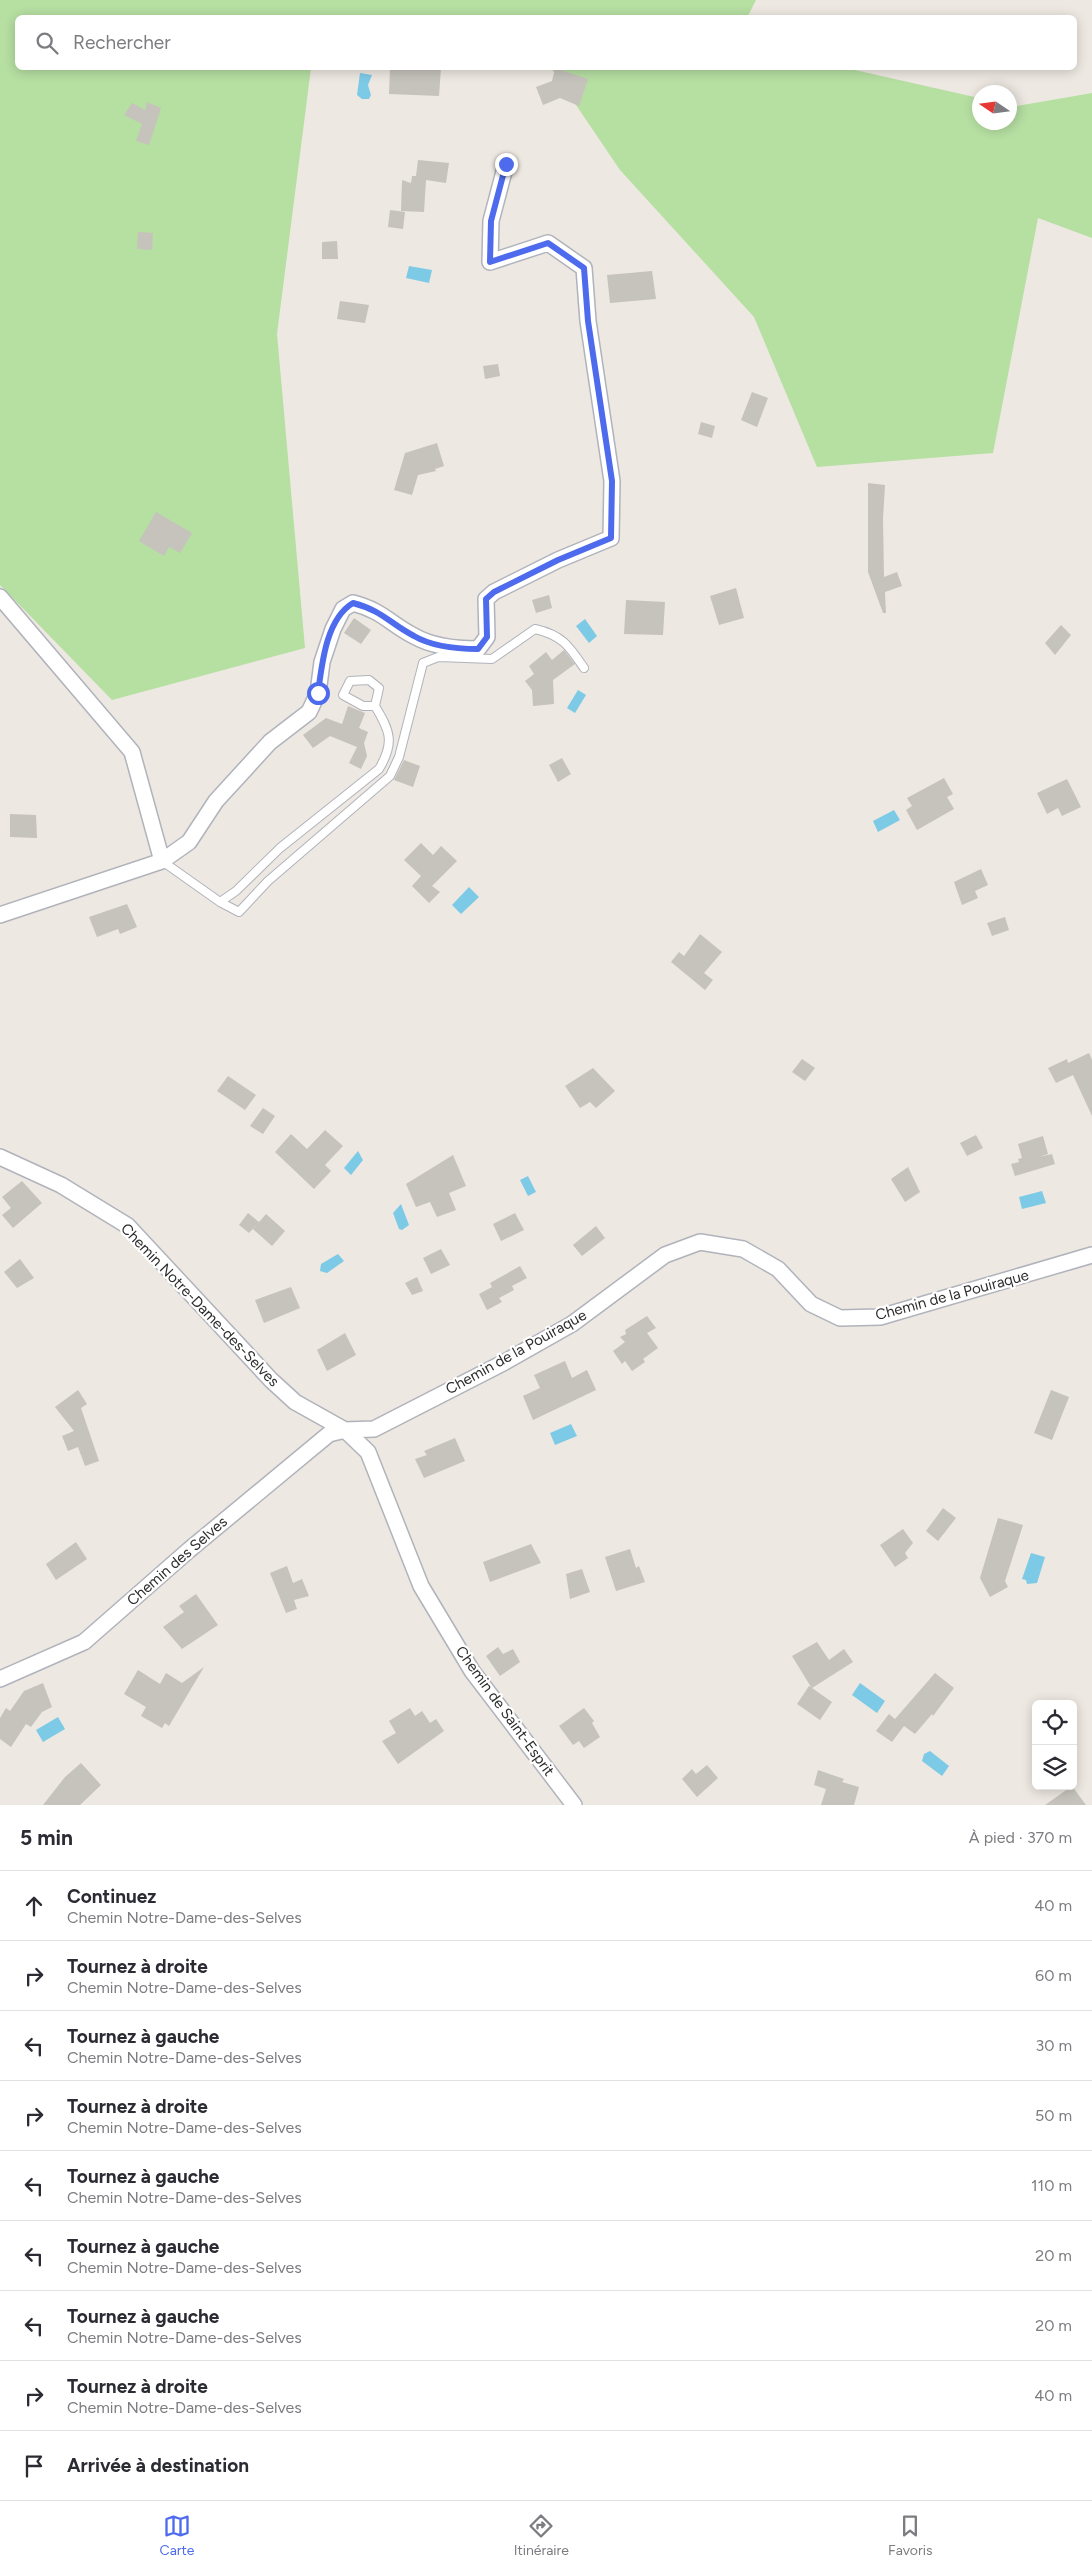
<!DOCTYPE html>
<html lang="fr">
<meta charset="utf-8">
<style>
:root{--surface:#fff;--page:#f2f2f3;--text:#2b2b33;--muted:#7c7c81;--line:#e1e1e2;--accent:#4e6bed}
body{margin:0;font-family:Figtree,sans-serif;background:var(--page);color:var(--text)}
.controls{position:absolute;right:15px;bottom:15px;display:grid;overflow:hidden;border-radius:8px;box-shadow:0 2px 12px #0003}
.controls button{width:45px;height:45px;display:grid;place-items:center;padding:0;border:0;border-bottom:1px solid var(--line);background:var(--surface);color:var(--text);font:25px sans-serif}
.compass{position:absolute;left:972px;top:85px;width:45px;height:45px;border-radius:50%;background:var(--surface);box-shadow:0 2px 12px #0003;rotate:283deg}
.stop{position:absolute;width:15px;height:15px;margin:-11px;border:4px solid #4e6bed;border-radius:50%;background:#fff}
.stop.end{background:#4e6bed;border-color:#fff;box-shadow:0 1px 5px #0008}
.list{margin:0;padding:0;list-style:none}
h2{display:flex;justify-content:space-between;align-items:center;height:65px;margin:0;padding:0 20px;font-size:21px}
h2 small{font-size:16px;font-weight:400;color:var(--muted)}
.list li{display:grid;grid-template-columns:32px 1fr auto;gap:15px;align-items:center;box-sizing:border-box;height:70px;padding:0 20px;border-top:1px solid var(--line)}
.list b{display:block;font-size:19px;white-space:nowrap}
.list p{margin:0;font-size:16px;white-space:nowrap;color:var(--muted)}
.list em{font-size:16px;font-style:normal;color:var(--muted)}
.icon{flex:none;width:28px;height:28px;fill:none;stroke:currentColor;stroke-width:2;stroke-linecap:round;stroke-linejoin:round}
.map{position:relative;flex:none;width:1092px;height:1805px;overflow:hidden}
.search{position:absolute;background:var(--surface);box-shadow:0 2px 12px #0003;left:15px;right:15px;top:15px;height:55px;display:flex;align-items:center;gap:12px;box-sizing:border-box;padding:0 18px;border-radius:8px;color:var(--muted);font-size:19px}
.sheet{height:695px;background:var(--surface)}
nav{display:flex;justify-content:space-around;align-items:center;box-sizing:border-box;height:70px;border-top:1px solid var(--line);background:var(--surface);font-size:14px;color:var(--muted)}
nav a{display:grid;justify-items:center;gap:2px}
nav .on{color:var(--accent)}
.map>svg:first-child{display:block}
.green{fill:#b6dfa2}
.water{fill:#7dcae6}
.building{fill:#c6c2bc}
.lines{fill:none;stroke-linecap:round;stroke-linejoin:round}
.lane-casing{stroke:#b1b3bc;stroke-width:10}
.street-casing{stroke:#b1b3bc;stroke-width:18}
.lane{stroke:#fff;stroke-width:8}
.street{stroke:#fff;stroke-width:15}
.route{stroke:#4e6bed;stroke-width:6}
.labels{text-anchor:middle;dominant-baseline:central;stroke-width:4.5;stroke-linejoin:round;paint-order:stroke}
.street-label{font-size:15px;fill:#2d2d2d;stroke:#fff}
</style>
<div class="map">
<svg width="1092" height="1805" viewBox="0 0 1092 1805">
<rect width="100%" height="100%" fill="#ede8e1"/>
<path class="green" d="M0,0H756L747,18H18V68H311L277,334L305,648L112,700L0,585Z
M551,68H846L979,98L980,122H1010V105L1017,106L1092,93V238L1038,218L993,453L817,467L754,317L620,170Z"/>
<path class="water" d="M360,73L372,75L368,85L371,95L369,99H362L357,95Z
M409,266L432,270L429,283L406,278Z
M585,619L597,636L589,643L576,626Z
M578,690L586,695L575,713L567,708Z
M894,810L900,820L878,832L873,821Z
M469,887L479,897L461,914L452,905Z
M358,1151L363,1160L351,1175L344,1168Z
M528,1176L536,1192L528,1196L520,1180Z
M1042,1191L1046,1203L1022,1209L1019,1197Z
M401,1204L409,1225L402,1230L399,1229L393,1213Z
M338,1254L344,1261L327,1273L320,1271L321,1264Z
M571,1424L577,1436L555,1445L550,1433Z
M1031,1553L1045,1557L1037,1583L1027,1584L1026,1580L1022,1579Z
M860,1683L885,1701L877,1713L852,1695Z
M58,1717L65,1729L43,1742L36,1730Z
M930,1751L949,1766L942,1776L922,1761L924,1754Z"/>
<path class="building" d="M390,68H441L439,96L389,94Z
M555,68L588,79L579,106L560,98L543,105L536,87L552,81Z
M147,102L161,108L149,145L136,141L142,124L124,115L132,103L145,110Z
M418,160L449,163L446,183L426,180L424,212L401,211L402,180L411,183L412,176H416Z
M390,210L405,212L403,229L388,227Z
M138,232L153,233L152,250L137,249Z
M337,241L338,259H322V242Z
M652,271L656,299L610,303L607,275Z
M340,301L369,305L365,323L337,319Z
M498,364L500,376L485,379L483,366Z
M752,392L768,398L757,427L741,420Z
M701,422L715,426L712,438L698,434Z
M437,443L444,466L435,469L436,471L418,475L412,495L394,490L405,453Z
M868,483L885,485L883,519L884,577L897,572L902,586L885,592L886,613H883L868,572Z
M156,512L192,533L180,553L169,547L164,556L139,541Z
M736,588L744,618L719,625L710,596Z
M549,595L552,608L536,613L532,600Z
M626,600L665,602L663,635L624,634Z
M354,618L371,630L361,644L344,633Z
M1061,625L1071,635L1055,655L1045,643Z
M564,650L575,664L553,680L554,704L533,706L532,690L525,681L534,674L529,666L546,652L552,660Z
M348,706L365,713L359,728L368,732L364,743L367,756L361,769L349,763L357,747L330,736L313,748L303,735L326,718L342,724Z
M562,758L571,774L558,782L549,765Z
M404,760L420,766L413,787L394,780Z
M944,778L953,794L947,797L954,809L917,830L906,810L912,806L907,798Z
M1067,779L1081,807L1062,816L1058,808L1047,814L1037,793Z
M10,814L36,815L37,838L10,837Z
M421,843L433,855L441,846L457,861L432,886L440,892L429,903L412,886L421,876L404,860Z
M981,869L988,885L975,891L978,898L962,905L954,882Z
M127,904L137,927L120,934L118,929L97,937L89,917Z
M1005,917L1009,930L992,936L987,923Z
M700,934L722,952L704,973L713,980L705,990L671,962L679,952L684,956Z
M1089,1053L1092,1060V1116L1073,1075L1056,1083L1048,1068L1067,1059L1068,1063Z
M802,1059L815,1068L805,1081L792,1072Z
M593,1068L615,1091L596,1108L590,1102L580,1108L565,1086Z
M228,1076L256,1095L245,1110L217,1091Z
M263,1108L275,1116L263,1134L250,1126Z
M325,1130L343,1146L325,1165L331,1171L314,1189L275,1152L291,1134L307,1149Z
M976,1135L983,1148L967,1156L960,1143Z
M1043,1136L1048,1154L1039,1157L1052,1154L1055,1164L1015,1176L1011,1164L1019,1162L1018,1159L1022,1158L1018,1144Z
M453,1155L466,1186L449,1193L456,1210L437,1217L430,1202L416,1207L406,1184Z
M908,1167L920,1192L905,1202L891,1179Z
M22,1181L42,1203L13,1228L2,1215L11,1208L2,1197Z
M248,1213L259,1222L249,1233L239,1225Z
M515,1213L524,1230L501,1241L493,1224Z
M266,1214L285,1231L272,1246L253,1229Z
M596,1226L605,1238L582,1256L573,1245Z
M441,1249L450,1265L431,1274L423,1258Z
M20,1259L34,1278L17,1288L4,1272Z
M520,1266L527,1278L512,1286L514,1290L499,1298L502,1302L487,1310L479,1294L492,1287L490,1283Z
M417,1277L423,1291L412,1295L405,1283Z
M291,1287L300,1308L264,1323L255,1300Z
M647,1316L656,1328L647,1333L658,1348L643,1359L645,1362L632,1371L625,1361L622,1364L613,1351L625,1342L620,1337L626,1334L625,1330Z
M345,1333L356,1355L327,1371L317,1350Z
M565,1361L572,1378L587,1370L596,1390L533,1420L523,1396L540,1388L534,1375Z
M78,1390L87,1404L81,1408L99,1461L85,1466L78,1447L68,1451L62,1436L74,1431L55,1407Z
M1051,1390L1069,1397L1052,1440L1034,1433Z
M455,1438L465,1461L424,1478L415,1459L427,1455L424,1451Z
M943,1508L956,1518L938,1541L926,1531Z
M998,1518L1023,1525L1005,1581L1008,1587L990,1597L980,1578Z
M903,1529L913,1543L905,1553L908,1558L895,1567L880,1545Z
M76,1542L87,1559L56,1580L46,1564Z
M531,1544L541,1563L490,1582L483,1562Z
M630,1549L636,1568L639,1566L645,1582L616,1591L605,1557Z
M287,1566L293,1583L302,1579L309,1596L294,1600L297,1609L286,1613L270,1573Z
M582,1569L590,1592L570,1599L566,1574Z
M196,1594L218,1625L182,1649L163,1627L184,1612L179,1606Z
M817,1642L829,1660L844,1649L853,1662L812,1688L832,1702L820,1720L797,1704L809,1686L811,1687L792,1656Z
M498,1647L503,1654L513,1649L520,1662L500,1676L486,1656Z
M204,1667L169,1726L165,1723L162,1728L141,1716L146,1707L124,1694L138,1670L160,1684L166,1673L182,1683Z
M935,1673L954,1688L933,1716L932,1714L915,1734L904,1726L892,1742L876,1731L889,1714L895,1719Z
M43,1683L52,1707L42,1712L31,1727L26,1724L11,1747L0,1739V1718L6,1708L10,1711L24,1691Z
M410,1708L415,1716L422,1711L430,1723L436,1719L444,1731L398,1764L382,1741L396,1733L389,1721Z
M584,1708L594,1721L592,1723L600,1737L584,1748L579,1741L573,1745L559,1726Z
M81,1763L101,1785L80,1805H43L65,1777Z
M707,1765L718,1778L697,1797L682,1779L692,1769L696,1774Z
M818,1770L844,1779L842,1782L859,1787L854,1805H821L826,1789L814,1785Z
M1072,1786L1086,1805H1045Z"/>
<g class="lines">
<defs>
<path id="lane" d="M162,861L220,902L239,912L268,881L390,776L399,757L423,663L438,657L492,659L535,629C562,635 569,646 584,668
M220,902L236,891L280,848L379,769C395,742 390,731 375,706L379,688L369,680L350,681L343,695L363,706H375"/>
<path id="street" d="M0,597L132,752L162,861L0,915
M162,861L189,842L216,801L270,742L309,712L318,693L322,662L333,629L343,609L353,603C383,611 389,623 414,636C433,647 457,649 478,649L487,637L486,599L494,592L558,560L611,538L612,481L588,321L584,268L548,243L490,262L491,221L506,164
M0,1157L61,1185L128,1226L271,1380L295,1402L345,1430L368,1452L421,1586L472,1671L574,1805
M0,1679L84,1642L189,1550L329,1434L345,1430L374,1429L503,1363L572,1324L665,1255L700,1242L743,1249L778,1269L811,1304L840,1318L880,1317L1092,1255"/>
</defs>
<use href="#lane" class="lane-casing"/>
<use href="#street" class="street-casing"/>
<use href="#lane" class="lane"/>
<use href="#street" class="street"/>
</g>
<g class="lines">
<path class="route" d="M318,693C322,664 326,619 353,603C383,611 389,623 414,636C433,647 457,649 478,649L487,637L486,599L494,592L558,560L611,538L612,481L588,321L584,268L548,243L490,262L491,221L506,164"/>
</g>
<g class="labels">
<g class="street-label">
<text transform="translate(952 1295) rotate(-15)">Chemin de la Pouiraque</text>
<text transform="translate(200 1305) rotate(46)">Chemin Notre-Dame-des-Selves</text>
<text transform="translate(516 1352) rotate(-29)">Chemin de la Pouiraque</text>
<text transform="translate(177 1561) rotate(-41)">Chemin des Selves</text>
<text transform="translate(505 1711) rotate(54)">Chemin de Saint-Esprit</text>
</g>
</g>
</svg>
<div class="controls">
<button><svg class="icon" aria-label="locate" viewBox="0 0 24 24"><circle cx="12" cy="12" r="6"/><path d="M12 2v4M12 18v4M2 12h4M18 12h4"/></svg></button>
<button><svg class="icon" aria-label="layers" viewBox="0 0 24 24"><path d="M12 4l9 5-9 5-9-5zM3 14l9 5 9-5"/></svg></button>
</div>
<svg class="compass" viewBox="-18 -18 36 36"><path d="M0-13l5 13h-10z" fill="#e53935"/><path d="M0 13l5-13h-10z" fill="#7c7c81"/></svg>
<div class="stop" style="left:318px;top:693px"></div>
<div class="stop end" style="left:506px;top:164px"></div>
<div class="search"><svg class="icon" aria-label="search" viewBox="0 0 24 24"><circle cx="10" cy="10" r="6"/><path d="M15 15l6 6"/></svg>Rechercher</div>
</div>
<section class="sheet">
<h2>5 min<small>À pied · 370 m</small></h2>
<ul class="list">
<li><svg class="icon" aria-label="ahead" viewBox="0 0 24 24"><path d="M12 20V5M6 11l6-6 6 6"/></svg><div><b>Continuez</b><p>Chemin Notre-Dame-des-Selves</p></div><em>40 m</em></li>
<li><svg class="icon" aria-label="right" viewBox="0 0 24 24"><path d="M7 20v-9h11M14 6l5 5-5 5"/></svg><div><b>Tournez à droite</b><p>Chemin Notre-Dame-des-Selves</p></div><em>60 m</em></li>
<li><svg class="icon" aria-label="left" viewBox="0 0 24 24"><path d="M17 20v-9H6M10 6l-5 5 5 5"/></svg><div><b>Tournez à gauche</b><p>Chemin Notre-Dame-des-Selves</p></div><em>30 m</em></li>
<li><svg class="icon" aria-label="right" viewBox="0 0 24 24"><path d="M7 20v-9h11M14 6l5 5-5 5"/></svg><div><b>Tournez à droite</b><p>Chemin Notre-Dame-des-Selves</p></div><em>50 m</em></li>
<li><svg class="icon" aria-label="left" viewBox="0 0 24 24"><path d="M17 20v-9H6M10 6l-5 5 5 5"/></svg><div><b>Tournez à gauche</b><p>Chemin Notre-Dame-des-Selves</p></div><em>110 m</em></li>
<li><svg class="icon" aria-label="left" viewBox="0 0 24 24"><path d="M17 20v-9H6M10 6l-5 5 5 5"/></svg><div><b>Tournez à gauche</b><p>Chemin Notre-Dame-des-Selves</p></div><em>20 m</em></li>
<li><svg class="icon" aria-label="left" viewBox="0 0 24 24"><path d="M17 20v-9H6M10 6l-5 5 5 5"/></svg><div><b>Tournez à gauche</b><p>Chemin Notre-Dame-des-Selves</p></div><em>20 m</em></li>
<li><svg class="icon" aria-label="right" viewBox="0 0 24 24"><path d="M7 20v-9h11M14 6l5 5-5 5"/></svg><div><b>Tournez à droite</b><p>Chemin Notre-Dame-des-Selves</p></div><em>40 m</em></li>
<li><svg class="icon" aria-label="arrive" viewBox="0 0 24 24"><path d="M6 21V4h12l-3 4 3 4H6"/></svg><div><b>Arrivée à destination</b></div></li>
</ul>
</section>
<nav>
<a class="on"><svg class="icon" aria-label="map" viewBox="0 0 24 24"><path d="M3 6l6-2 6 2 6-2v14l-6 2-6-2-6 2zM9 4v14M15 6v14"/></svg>Carte</a>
<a><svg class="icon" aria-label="directions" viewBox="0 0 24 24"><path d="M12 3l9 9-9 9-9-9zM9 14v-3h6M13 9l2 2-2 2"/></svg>Itinéraire</a>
<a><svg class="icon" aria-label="saved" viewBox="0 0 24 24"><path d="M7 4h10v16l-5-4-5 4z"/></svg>Favoris</a>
</nav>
